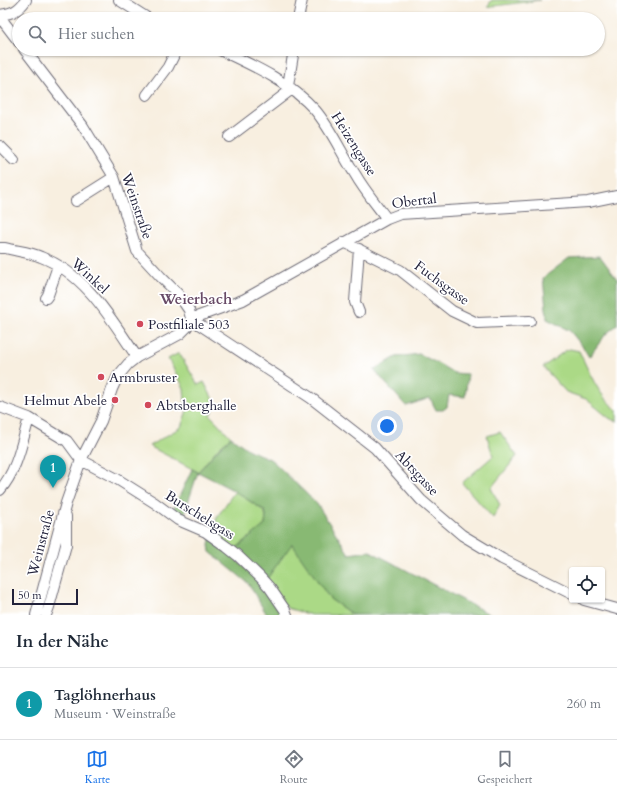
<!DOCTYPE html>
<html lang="de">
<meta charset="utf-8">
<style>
:root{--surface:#fff;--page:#f2f2f3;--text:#1f2937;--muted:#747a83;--line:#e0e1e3;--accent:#1a73e8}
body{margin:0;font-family:Cardo,serif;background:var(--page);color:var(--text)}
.controls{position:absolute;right:12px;bottom:12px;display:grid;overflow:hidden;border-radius:4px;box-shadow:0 1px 3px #0004}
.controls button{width:36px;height:36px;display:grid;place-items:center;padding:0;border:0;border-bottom:1px solid var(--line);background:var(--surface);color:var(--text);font:20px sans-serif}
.scale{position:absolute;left:12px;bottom:10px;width:66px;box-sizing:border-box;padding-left:4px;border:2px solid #22223b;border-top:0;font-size:11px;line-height:14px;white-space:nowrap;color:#22223b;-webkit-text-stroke:3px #fff;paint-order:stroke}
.you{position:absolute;left:387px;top:426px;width:14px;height:14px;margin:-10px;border:3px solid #fff;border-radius:50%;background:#1a73e8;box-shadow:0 0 0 6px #1a73e833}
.badge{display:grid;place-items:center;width:26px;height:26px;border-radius:50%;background:var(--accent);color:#fff;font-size:13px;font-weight:700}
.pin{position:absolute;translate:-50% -33px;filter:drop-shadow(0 1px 2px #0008)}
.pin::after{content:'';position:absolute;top:21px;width:14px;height:12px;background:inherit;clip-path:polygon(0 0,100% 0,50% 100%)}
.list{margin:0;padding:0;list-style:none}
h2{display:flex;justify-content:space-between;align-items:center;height:52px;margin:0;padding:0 16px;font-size:17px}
h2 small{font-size:13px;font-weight:400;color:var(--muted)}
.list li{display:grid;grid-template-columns:26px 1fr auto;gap:12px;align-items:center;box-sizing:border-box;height:72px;padding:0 16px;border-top:1px solid var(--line)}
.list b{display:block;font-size:15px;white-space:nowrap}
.list p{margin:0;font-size:13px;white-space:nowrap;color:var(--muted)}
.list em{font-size:13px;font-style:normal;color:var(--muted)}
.icon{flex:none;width:22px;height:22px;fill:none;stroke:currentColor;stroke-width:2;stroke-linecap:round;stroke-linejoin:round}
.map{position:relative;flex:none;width:617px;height:615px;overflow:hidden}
.search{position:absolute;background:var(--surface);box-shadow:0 1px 3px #0004;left:12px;right:12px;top:12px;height:44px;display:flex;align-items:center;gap:10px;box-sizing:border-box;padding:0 14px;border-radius:22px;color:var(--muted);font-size:15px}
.sheet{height:124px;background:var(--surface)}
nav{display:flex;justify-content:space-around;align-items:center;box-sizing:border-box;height:56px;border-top:1px solid var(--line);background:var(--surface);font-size:11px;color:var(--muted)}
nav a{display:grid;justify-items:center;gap:2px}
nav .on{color:var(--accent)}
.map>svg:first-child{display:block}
.green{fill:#abd986;stroke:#667e60}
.forest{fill:#88b973;stroke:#556e57}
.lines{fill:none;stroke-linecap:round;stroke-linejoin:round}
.minor-casing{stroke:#6d6a75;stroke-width:12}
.minor{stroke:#fff;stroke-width:10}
.poi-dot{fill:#d1495b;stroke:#fff;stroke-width:1.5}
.labels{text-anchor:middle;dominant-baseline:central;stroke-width:3.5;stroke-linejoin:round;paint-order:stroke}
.street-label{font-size:14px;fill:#22223b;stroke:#fff}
.poi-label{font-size:14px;fill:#22223b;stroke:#fff;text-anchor:start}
.neighbourhood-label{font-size:15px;font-weight:bold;fill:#684b67;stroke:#fff}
</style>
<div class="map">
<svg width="617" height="615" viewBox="0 0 617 615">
<rect width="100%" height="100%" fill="#fff"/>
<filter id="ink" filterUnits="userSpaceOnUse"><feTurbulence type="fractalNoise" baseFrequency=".025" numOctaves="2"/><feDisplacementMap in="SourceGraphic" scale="8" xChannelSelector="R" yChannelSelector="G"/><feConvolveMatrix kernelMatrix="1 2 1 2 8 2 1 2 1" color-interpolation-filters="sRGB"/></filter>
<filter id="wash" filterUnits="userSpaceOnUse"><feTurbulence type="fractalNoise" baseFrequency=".012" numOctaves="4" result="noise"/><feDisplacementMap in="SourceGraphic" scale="16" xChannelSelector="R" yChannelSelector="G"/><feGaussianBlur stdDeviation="0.9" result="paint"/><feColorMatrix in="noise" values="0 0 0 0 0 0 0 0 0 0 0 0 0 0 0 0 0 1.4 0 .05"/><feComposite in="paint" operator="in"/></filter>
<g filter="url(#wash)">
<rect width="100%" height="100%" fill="#f8efe0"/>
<path class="green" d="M492,0H540L487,7Z
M570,349L579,351C589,371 598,396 617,410V422L609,418L586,399L566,392L543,367L565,351Z
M179,353L198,385L204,382L216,405L210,415L231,437L219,447L198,472L149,446L181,427L189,405L185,403L184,388L168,359Z
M500,432L517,456L491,488L500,505L493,518L462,483L493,456L487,436Z
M235,491L264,511L266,516L265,525L234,550L212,533L217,517Z
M292,543L330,599L353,615H311L287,608L266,580Z"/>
<path class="forest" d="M600,256L617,279V325L606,334L589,357L583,347L570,331L547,319L543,278L569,258Z
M419,354L439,364L454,373L468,374L465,397L449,395L447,407L443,410H436L430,398L406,406L374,370L396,357Z
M231,437L249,450L270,459L277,465L317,504L349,554L370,551L491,615H353L330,599L292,544L266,580L234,550L265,525L266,516L265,511L231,489L198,472L183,518L172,512L192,469L198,472L220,447Z
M210,539L221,546L263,584L283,615H267L248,583L210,552L209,545Z"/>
</g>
<g filter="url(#ink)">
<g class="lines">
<defs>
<path id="minor" d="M119,0L149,19
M0,15C13,13 18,11 26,0
M0,17L19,42
M298,19L302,0
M24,49L83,126L114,177L137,251L161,277L178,294L189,310L191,319L187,327L180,334L137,357L128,364L118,376L112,389L101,421L81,460L66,503L36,615
M218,49C252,65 289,81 315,110C332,130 341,153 355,174C364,190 376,204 387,219
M288,86L294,49
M147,95L168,67L177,49
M229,137L292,89
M0,146L14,160
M76,201L114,177
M344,242L400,270L452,311L477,323L530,321
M0,248H5C16,251 30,252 41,257C86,274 111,319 137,357
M46,298L48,295L58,266
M359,312L355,302L359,249
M191,319L311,398L375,448L421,500L462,535L502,559L572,594
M191,319L243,300L387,219L400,214L588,202L617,196
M0,407L29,418L67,441L81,460L117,479L155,503L178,520L206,532L227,547L237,555L260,577L270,588L285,610L287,615
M0,490C17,471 22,442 29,418
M584,600L617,609
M46,615L49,607L66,545V516"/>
</defs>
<use href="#minor" class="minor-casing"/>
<use href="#minor" class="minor"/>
</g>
</g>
<g class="poi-dot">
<circle cx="140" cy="324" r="4"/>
<circle cx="101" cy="377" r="4"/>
<circle cx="115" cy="400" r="4"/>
<circle cx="148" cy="405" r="4"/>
</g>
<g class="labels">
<g class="street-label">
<text transform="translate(354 144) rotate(58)">Heizengasse</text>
<text transform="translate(414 201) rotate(-7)">Obertal</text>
<text transform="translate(137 206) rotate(71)">Weinstraße</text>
<text transform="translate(90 276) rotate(43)">Winkel</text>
<text transform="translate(442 283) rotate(36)">Fuchsgasse</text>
<text transform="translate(417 473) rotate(47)">Abtsgasse</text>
<text transform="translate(200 515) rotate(32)">Burschelsgass</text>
<text transform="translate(41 543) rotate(-75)">Weinstraße</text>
</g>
<g class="poi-label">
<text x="148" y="324">Postfiliale 503</text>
<text x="109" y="377">Armbruster</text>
<text x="107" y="400" text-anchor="end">Helmut Abele</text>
<text x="156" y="405">Abtsberghalle</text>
</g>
<g class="neighbourhood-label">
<text x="196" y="299">Weierbach</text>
</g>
</g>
</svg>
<div class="controls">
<button><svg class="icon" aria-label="locate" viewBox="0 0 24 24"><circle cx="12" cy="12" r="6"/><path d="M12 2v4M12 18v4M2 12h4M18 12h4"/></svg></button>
</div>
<div class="scale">50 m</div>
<div class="you"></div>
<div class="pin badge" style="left:53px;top:488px;background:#0f9aa8">1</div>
<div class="search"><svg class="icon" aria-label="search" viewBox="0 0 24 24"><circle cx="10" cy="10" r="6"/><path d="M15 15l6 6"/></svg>Hier suchen</div>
</div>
<section class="sheet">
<h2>In der Nähe<small></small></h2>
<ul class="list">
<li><span class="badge" style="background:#0f9aa8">1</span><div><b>Taglöhnerhaus</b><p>Museum · Weinstraße</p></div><em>260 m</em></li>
</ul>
</section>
<nav>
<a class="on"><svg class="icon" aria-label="map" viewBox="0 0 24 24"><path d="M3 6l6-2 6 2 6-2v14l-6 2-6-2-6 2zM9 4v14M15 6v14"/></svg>Karte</a>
<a><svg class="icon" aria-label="directions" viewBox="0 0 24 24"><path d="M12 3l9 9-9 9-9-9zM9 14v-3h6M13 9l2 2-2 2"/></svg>Route</a>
<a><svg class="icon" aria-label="saved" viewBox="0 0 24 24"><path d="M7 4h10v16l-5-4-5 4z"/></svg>Gespeichert</a>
</nav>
